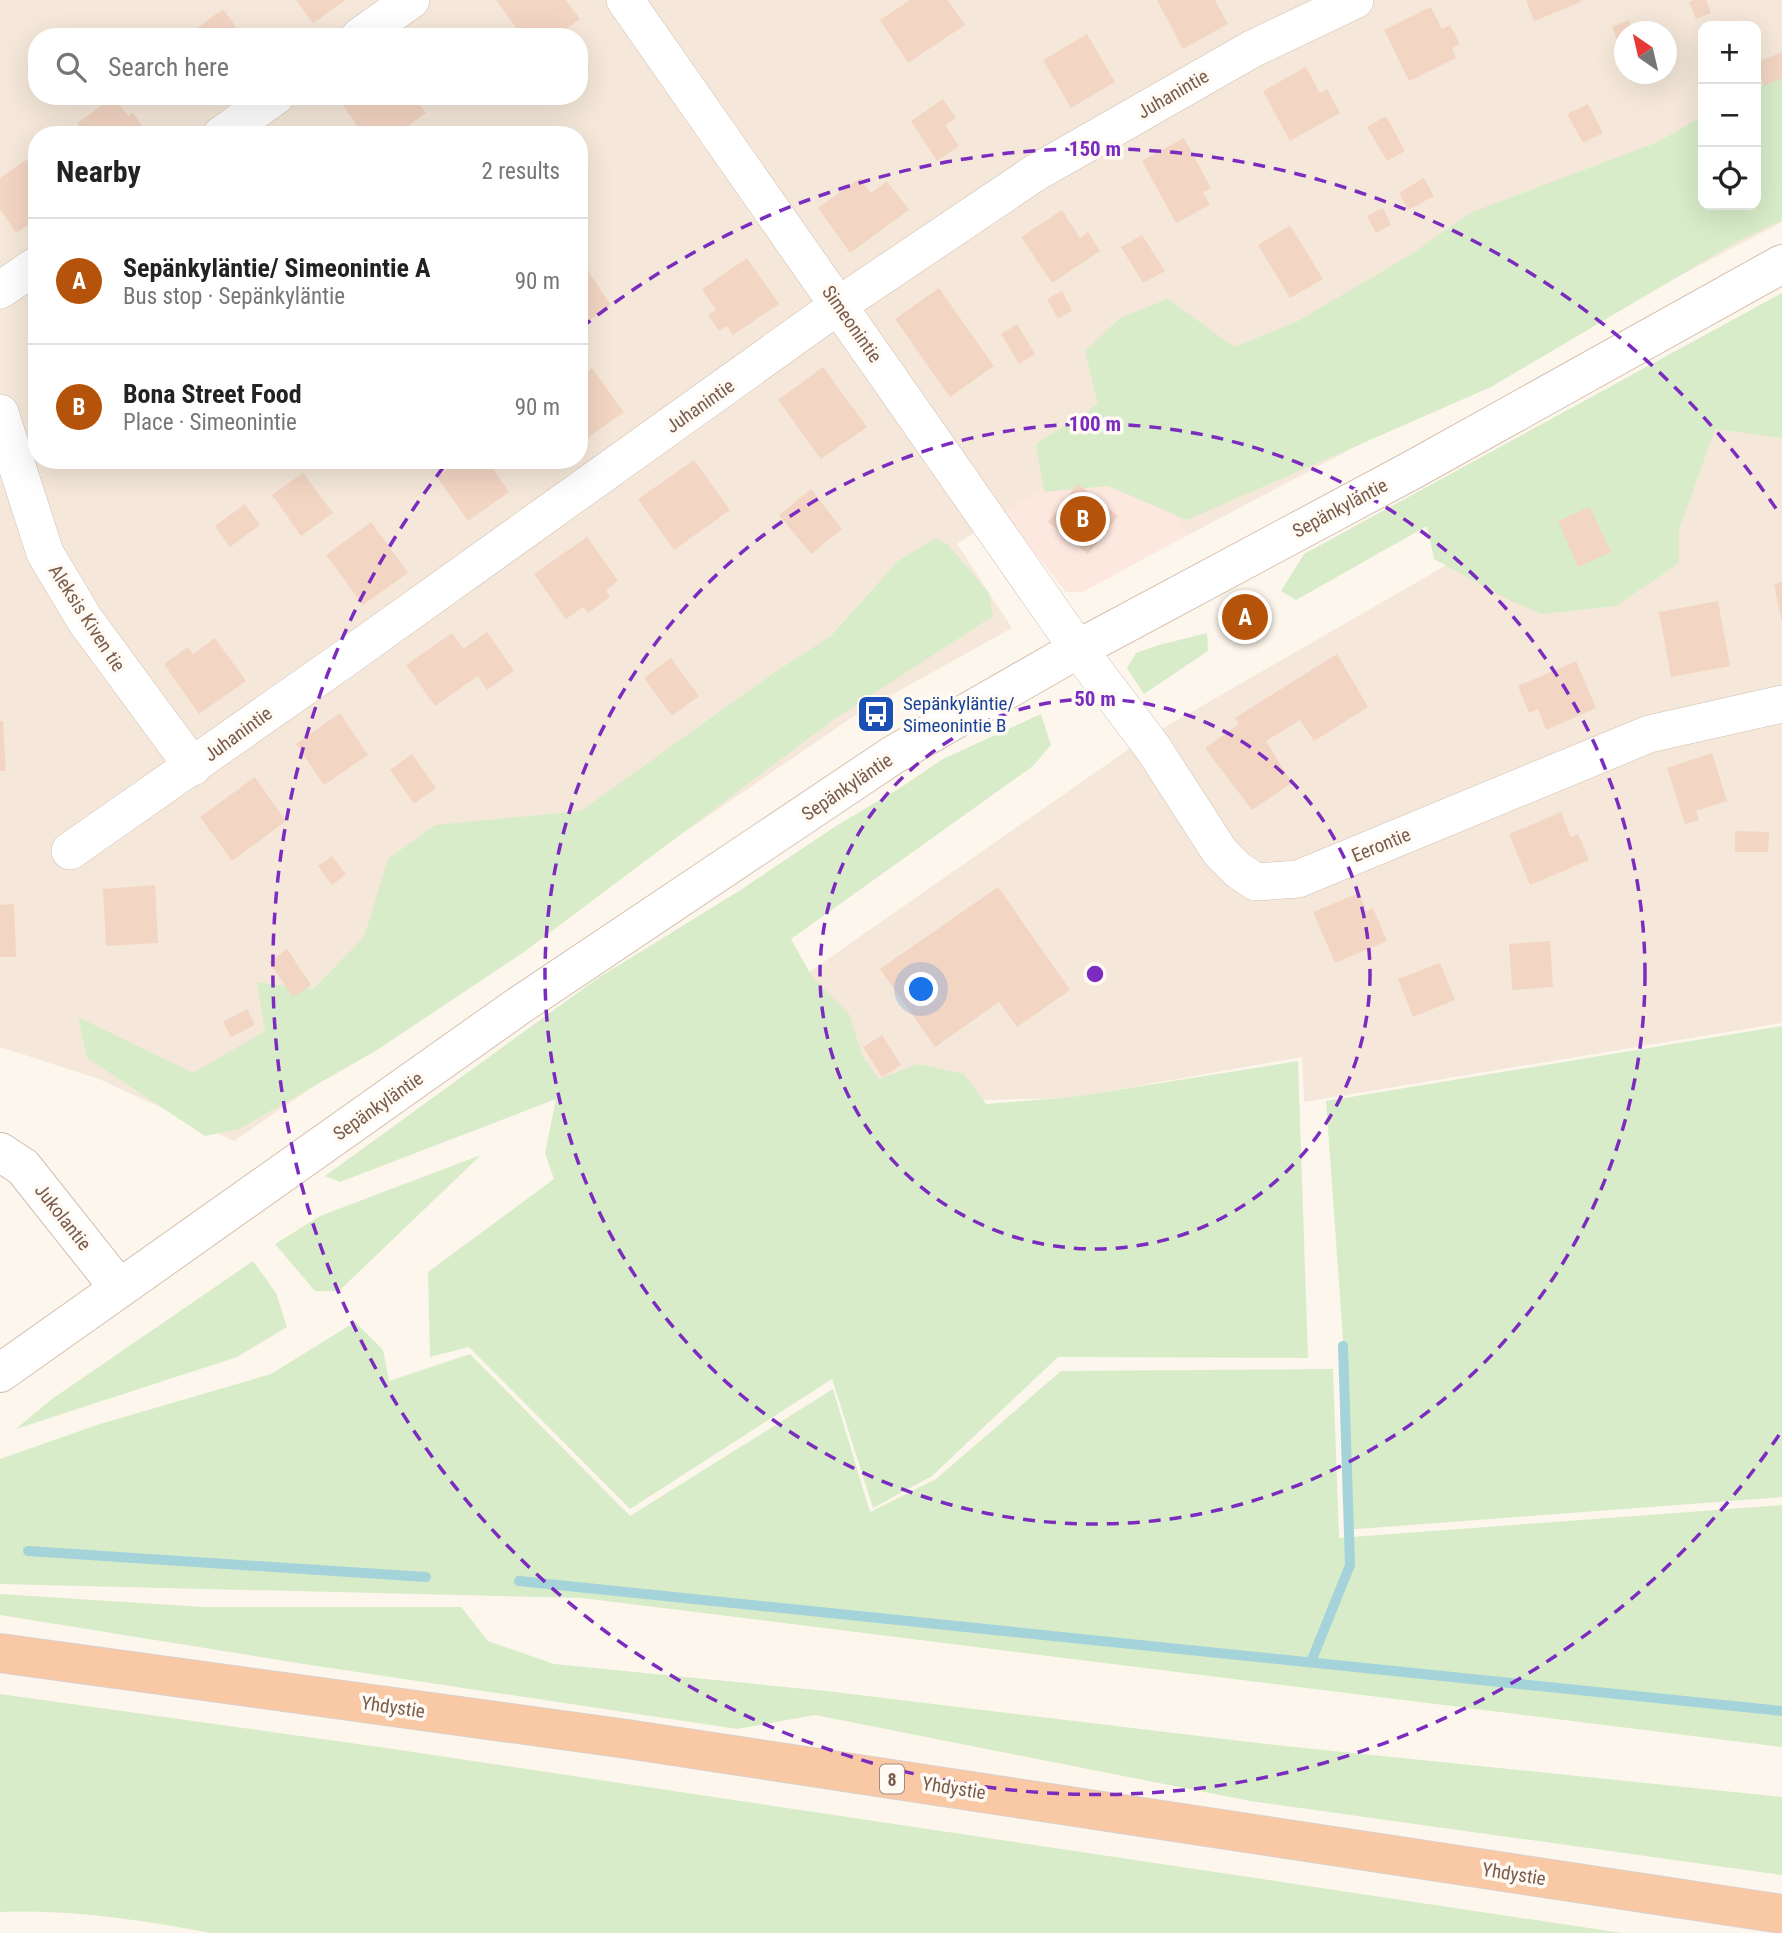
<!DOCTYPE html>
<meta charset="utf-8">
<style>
:root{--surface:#fff;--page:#f2f2f2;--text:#222;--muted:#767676;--line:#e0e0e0;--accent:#b45309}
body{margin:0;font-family:"Roboto Condensed",sans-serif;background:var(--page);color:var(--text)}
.controls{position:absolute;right:21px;top:21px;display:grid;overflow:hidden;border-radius:14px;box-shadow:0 7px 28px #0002}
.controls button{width:63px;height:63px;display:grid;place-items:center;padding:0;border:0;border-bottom:2px solid var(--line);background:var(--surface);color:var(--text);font:35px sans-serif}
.compass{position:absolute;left:1614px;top:21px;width:63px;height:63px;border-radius:50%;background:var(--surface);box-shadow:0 7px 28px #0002;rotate:326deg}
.you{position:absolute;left:922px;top:990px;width:24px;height:24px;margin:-18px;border:5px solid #fff;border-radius:50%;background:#1a73e8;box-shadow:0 0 0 10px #1a73e833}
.badge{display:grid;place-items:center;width:46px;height:46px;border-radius:50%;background:var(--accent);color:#fff;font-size:23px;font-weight:700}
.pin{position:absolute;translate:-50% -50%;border:4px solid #fff;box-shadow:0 2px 7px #0006}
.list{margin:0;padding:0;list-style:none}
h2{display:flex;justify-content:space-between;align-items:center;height:91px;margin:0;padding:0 28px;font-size:30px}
h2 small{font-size:23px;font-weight:400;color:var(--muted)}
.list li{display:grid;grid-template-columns:46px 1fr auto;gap:21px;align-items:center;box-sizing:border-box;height:126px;padding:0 28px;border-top:2px solid var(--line)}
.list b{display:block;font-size:26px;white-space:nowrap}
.list p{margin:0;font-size:23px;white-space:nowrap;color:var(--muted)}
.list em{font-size:23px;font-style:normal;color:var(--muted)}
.icon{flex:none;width:38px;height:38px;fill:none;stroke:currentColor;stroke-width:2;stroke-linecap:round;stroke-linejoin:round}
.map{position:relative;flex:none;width:1782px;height:1933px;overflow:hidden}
.search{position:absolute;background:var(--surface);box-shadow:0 7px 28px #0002;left:28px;top:28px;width:560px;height:77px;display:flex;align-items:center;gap:18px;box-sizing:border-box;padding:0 24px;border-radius:28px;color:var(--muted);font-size:26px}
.panel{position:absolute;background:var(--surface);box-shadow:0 7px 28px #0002;left:28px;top:126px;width:560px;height:343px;border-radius:28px}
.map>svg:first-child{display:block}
.residential{fill:#f5e8da;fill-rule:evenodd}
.commercial{fill:#fde8e0}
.green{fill:#d8ecc9}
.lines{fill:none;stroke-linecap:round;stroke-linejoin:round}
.stream{stroke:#a5d3da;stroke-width:10}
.building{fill:#f3d5c3}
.minor-casing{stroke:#d1beb0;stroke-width:38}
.tertiary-casing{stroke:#d1beb0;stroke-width:40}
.secondary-casing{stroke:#d6c0b0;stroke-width:40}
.trunk-casing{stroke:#dad1cd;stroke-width:40}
.minor{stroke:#fff;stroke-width:37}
.tertiary{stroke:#fff;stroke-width:38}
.secondary{stroke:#fff;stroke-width:38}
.trunk{stroke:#f9c8a4;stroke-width:38}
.ring{fill:none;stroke:#7b2cbf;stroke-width:3.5;stroke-dasharray:12 9}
.labels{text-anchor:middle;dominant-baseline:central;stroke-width:7;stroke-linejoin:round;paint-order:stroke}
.shield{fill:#fffaf3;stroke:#a28b7f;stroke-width:2}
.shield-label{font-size:18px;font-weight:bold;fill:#7a5c4d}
.street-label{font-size:19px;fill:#7a5c4d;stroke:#fffaf3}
.transit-label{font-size:19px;fill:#164399;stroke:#fffaf3;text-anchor:start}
.centre{fill:#7b2cbf;stroke:#fffaf3;stroke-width:3.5}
.ring-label{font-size:21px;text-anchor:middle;font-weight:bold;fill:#7b2cbf;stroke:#fffaf3;stroke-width:7;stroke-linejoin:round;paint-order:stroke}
</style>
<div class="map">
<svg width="1782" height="1933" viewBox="0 0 1782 1933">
<rect width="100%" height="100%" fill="#fdf6ec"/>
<path class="residential" d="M0,0H1782V222L1188,535L1120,439L957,544L1012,628L857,714L234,1141L99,1079L0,1047ZM1703,26H1756V205H1703ZM1624,32H1666V74H1624ZM37,37H579V96H37ZM37,135H579V460H37Z
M1782,389V1023L1304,1102L1302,1057L1070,1098L889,1102L805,975L1136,744L1528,518Z"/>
<path class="commercial" d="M1121,438L1188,535L1083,592H1066L1003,514Z"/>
<path class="green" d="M1782,77V220L1740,240L1491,387L1187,520L1108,486L1044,492L1036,444L1098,404L1085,351L1120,318L1168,299L1234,347L1298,321L1410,255L1470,213L1658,142L1703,116V205H1756V86Z
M1782,293V438L1715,429L1679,530V563L1616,606L1542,614L1511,601L1434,559L1427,526L1296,600L1281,591L1304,554Z
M935,538L948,545L989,593L993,616L833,720L524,952L377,1050L239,1129L205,1136L87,1058L78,1017L193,1073L265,1031L257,982L313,989L364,937L388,859L435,825L581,811L772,674L831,636L898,561Z
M1207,633L1208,651L1144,694L1127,668L1136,653L1159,645Z
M1041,714L1051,745L1033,766L791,939L812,977L849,1014L863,1057L879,1079L917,1064L964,1074L986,1104L1073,1097L1298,1061L1308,1358L1058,1357L932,1476L873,1508L832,1379L630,1509L469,1347L430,1357L428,1272L554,1179L545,1153L556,1099L340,1182L325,1176L598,978L739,891L836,826L900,788L943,759Z
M1782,1026V1497L1344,1530L1345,1368L1326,1101Z
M481,1155L339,1291H315L275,1244L320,1216Z
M253,1261L276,1293L287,1327L237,1357L16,1429L52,1399Z
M355,1322L383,1350L389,1381L470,1354L630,1516L833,1389L870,1512L936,1479L1061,1371L1333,1369L1339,1538L1782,1505V1747L582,1598L0,1584V1459L100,1424L271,1374Z
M0,1594L204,1607H461L488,1641L554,1664L826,1691L1266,1744L1782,1797V1875L1250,1801L815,1715L737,1729L304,1664L0,1615Z
M0,1694L393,1749L1622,1933H211C142,1920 71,1909 0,1912Z"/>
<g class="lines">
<path class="stream" d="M28,1551L426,1577
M519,1581L1782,1711
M1311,1662L1350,1565L1343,1346"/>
</g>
<path class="building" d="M296,0H346L313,23Z
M496,0H566L580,19L555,37H523Z
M910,0H948L965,25L908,63L880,20Z
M1157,0H1215L1228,24L1183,49Z
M1526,0H1580L1581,2L1534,21Z
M1694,0H1706L1711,13L1696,19L1689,2Z
M1431,7L1442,29L1450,25L1460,44L1452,48L1456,58L1409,81L1384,30Z
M223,9L242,35L240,37H185Z
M1629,20L1633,32H1624V59L1612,27Z
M1087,34L1115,82L1071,108L1043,60Z
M1782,52V78L1764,86L1756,63Z
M1306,67L1320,93L1327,89L1340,113L1290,141L1263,91Z
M350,96H414L426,113L396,135H364L341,103Z
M114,97L128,116L133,113L145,130L139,135H85L77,123Z
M943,99L956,118L945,125L959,146L937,161L911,121Z
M1588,104L1603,133L1583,143L1567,114Z
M1386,116L1405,151L1387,161L1367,127Z
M1184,138L1211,188L1203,192L1210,205L1176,223L1142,161Z
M579,149L587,159L579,164Z
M35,154L37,219L16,233L0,209V178Z
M860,178L871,193L887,181L909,210L850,253L818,208Z
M1424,178L1434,196L1408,210L1399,193Z
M1383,208L1391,225L1376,233L1367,216Z
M1062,210L1080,238L1088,232L1100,251L1052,283L1021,237Z
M1290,225L1323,279L1290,298L1258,245Z
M1142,235L1165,271L1143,283L1121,247Z
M747,258L779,304L733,335L727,326L719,331L708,315L716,310L702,289Z
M584,265L611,305L583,325L579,320V268Z
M939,288L994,366L950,397L895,319Z
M1062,291L1072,311L1058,319L1047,299Z
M1017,324L1035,354L1019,364L1001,334Z
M823,367L867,427L821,459L778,400Z
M592,368L624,412L582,442L579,438V377Z
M460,460H487L509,492L468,521L437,477Z
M694,460L730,510L674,550L638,499Z
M303,473L333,513L301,536L272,495Z
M1078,484L1118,516L1088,554L1048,522Z
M811,489L842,529L811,554L779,515Z
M245,504L260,525L230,547L215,526Z
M1590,507L1611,552L1578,567L1558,521Z
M371,522L408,573L363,605L326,555Z
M587,537L618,581L606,590L610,597L588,613L583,607L566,619L534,574Z
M1782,582V619H1781L1774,584Z
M1718,601L1730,666L1671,677L1659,612Z
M487,632L514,671L487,690L478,676L435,706L406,665L452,633L463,649Z
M215,638L246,681L199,714L164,664L188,647L193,654Z
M1337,654L1368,707L1314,741L1300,720L1266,741L1292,783L1252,810L1205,748L1239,724L1235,718Z
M671,658L699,696L672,716L644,678Z
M1576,661L1596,708L1546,730L1538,709L1529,713L1518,686Z
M340,713L368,755L324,785L296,744Z
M0,721H3L6,771H0Z
M1712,753L1727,801L1696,811L1699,820L1685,824L1667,768Z
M412,754L436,788L414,804L390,770Z
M255,777L286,821L232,861L200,817Z
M1561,812L1571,837L1578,834L1589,860L1530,885L1509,834Z
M1735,831L1769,832L1768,852H1735Z
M332,856L346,874L332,885L318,866Z
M155,885L158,943L106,946L103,889Z
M998,887L1070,990L1017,1027L999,1002L935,1047L880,969Z
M1359,893L1366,911L1373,908L1387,941L1335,963L1313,912Z
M14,904L16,957H0V905Z
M1550,941L1553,987L1512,990L1509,944Z
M287,949L311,985L293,997L269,962Z
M1440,963L1455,1000L1413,1017L1398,979Z
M247,1009L255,1025L231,1037L223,1022Z
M882,1035L901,1065L882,1077L863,1047Z"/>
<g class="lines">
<defs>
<path id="minor" d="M625,0L1078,649L1153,748L1220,852L1238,870L1256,882L1298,879L1649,734L1782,704
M359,37L411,0
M221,135L276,96
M0,290L37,265
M0,413L45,553L85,620L193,767
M70,851L340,662L839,305L1035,173L1252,49L1355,0"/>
<path id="tertiary" d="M0,1152L23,1167L119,1288"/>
<path id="secondary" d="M0,1373L517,1007L893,755L1078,649L1414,469L1782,264"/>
<path id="trunk" d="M0,1653L627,1739L1782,1914"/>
</defs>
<use href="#minor" class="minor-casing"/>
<use href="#tertiary" class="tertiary-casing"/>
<use href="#secondary" class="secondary-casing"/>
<use href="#trunk" class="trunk-casing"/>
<use href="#minor" class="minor"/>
<use href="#tertiary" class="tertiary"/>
<use href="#secondary" class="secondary"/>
<use href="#trunk" class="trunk"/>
</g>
<g class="ring">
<circle cx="1095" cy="974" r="275"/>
<circle cx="1095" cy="974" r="550"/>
<path d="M1779 1435A825 825 0 1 1 449 460M581 328A825 825 0 0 1 1779 513"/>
</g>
<defs>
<symbol id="bus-square" viewBox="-11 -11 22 22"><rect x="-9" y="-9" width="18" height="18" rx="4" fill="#1a4fb4" stroke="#fffaf3"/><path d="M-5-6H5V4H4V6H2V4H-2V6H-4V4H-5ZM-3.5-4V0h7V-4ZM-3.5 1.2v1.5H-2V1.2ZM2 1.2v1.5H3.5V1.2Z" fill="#fff"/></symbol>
</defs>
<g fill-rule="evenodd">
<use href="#bus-square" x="854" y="692" width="44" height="44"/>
</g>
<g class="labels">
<rect class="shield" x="880" y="1764.5" width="24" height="29" rx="5"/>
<g class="shield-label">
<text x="892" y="1779">8</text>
</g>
<g class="street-label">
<text transform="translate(1173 94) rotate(-30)">Juhanintie</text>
<text transform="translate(852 324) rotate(55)">Simeonintie</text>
<text transform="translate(700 406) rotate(-35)">Juhanintie</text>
<text transform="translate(1340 508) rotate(-28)">Sepänkyläntie</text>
<text transform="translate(87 618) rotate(57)">Aleksis Kiven tie</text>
<text transform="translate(238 734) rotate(-36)">Juhanintie</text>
<text transform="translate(847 787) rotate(-34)">Sepänkyläntie</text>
<text transform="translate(1381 845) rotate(-22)">Eerontie</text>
<text transform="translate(378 1106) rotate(-35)">Sepänkyläntie</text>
<text transform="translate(63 1217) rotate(52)">Jukolantie</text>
<text transform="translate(393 1707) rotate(8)">Yhdystie</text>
<text transform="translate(954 1788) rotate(9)">Yhdystie</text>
<text transform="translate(1514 1874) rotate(9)">Yhdystie</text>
</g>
<g class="transit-label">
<text x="903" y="703">Sepänkyläntie/<tspan x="903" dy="22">Simeonintie B</tspan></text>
</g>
</g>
<circle cx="1095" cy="974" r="10" class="centre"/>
<g class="ring-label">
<text x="1095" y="156">150 m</text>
<text x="1095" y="431">100 m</text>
<text x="1095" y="706">50 m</text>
</g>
</svg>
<div class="controls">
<button>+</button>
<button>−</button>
<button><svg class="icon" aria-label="locate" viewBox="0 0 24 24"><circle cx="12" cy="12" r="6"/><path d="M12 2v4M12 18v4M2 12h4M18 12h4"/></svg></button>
</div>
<svg class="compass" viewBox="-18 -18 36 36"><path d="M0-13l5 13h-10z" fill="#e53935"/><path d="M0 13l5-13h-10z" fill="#767676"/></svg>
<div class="you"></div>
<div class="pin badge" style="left:1245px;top:617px">A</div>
<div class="pin badge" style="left:1083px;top:519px">B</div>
<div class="search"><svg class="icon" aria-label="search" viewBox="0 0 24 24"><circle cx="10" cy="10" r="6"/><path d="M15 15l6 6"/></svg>Search here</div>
<section class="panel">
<h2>Nearby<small>2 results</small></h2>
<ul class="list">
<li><span class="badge">A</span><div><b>Sepänkyläntie/ Simeonintie A</b><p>Bus stop · Sepänkyläntie</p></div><em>90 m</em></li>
<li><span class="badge">B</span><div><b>Bona Street Food</b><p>Place · Simeonintie</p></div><em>90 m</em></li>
</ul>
</section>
</div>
